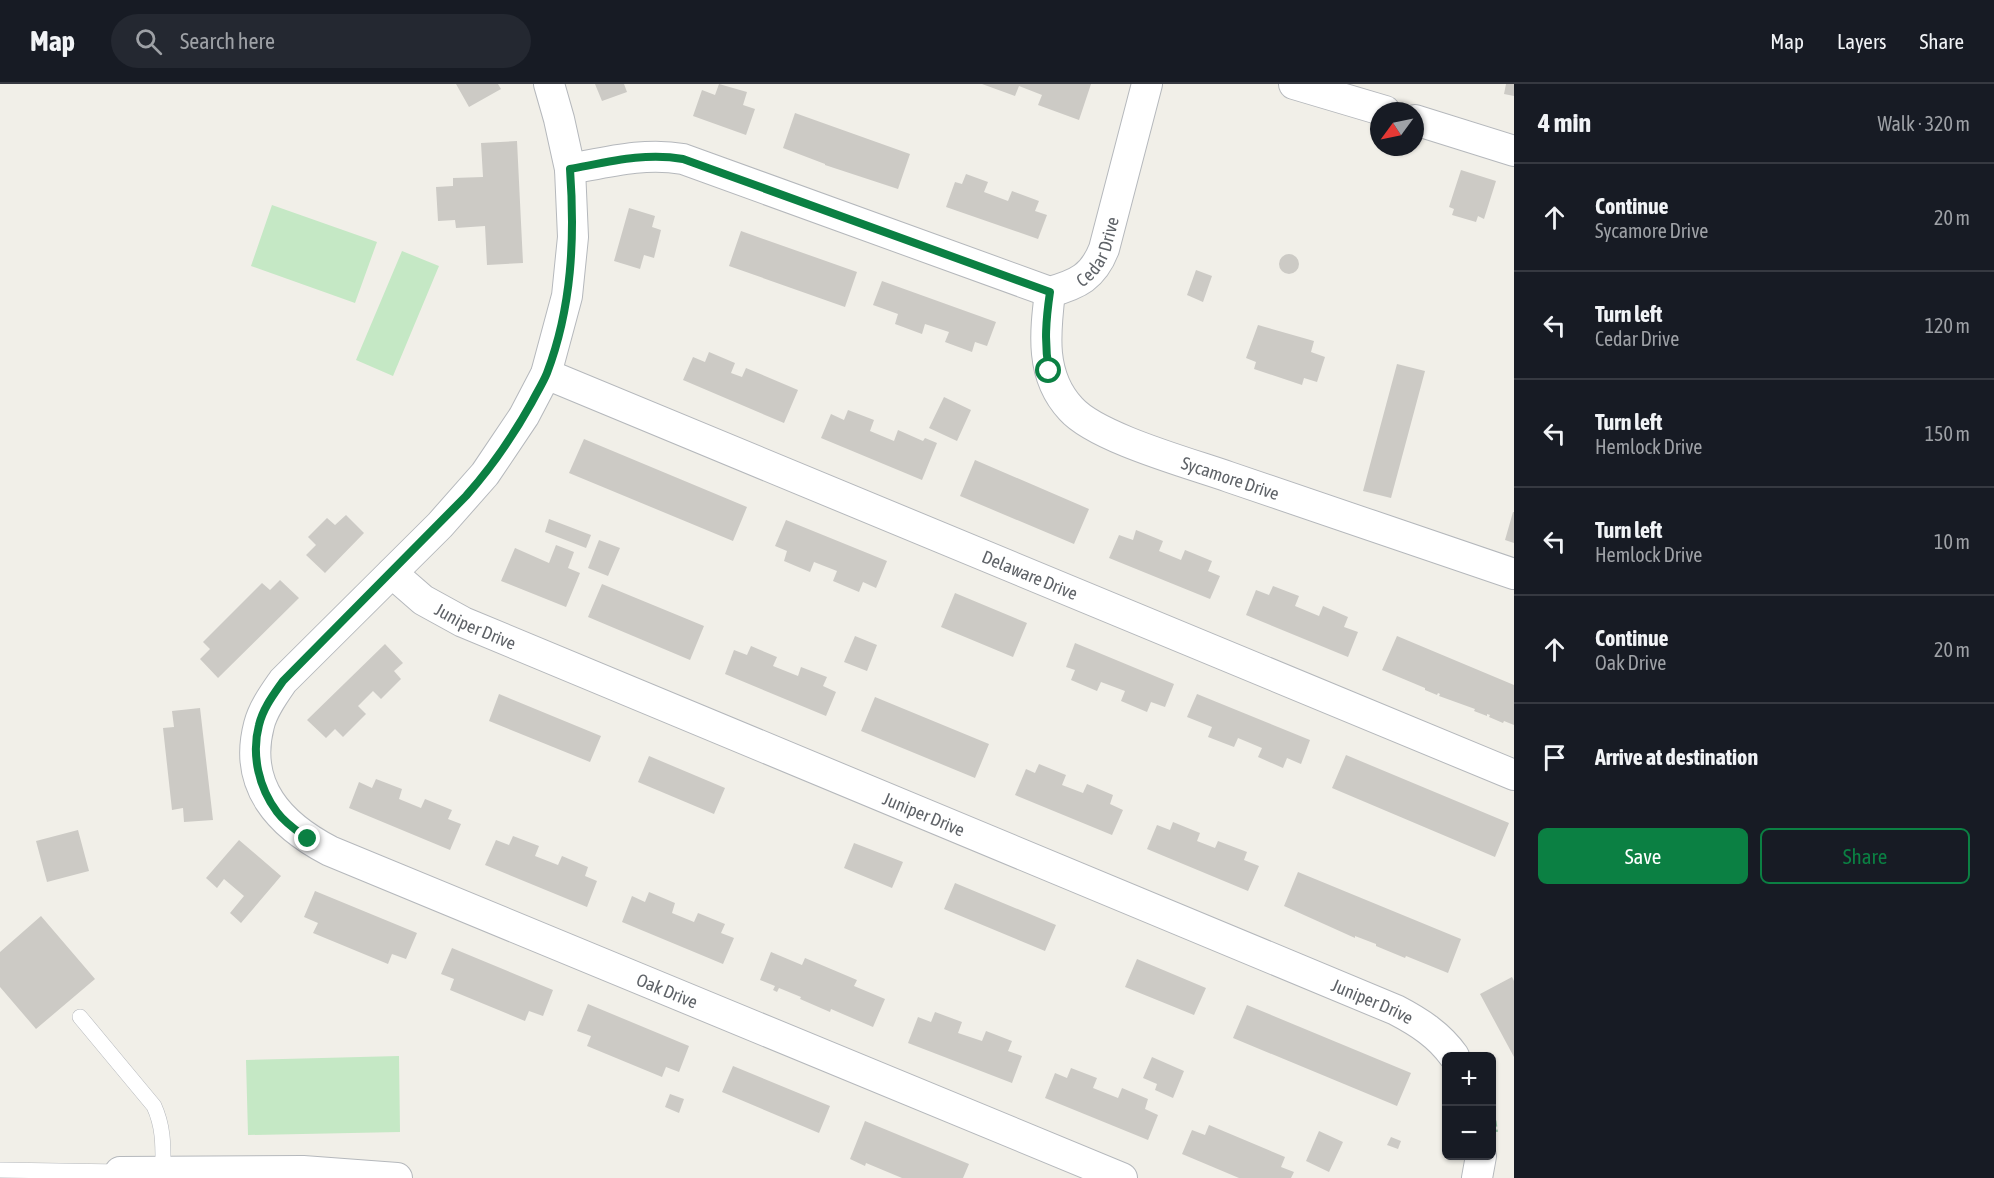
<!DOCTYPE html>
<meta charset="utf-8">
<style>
:root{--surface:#171b24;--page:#242831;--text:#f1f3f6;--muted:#9ea1a6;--line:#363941;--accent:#0b8043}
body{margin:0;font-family:"Asap Condensed",sans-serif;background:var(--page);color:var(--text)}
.controls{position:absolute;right:18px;bottom:18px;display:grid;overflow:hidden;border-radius:9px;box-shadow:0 2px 4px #0004}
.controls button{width:54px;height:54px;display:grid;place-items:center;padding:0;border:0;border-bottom:2px solid var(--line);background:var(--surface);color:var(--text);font:30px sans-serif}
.compass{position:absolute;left:1370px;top:18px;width:54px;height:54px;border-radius:50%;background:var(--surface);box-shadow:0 2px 4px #0004;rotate:237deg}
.stop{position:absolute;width:18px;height:18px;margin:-14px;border:4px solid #0b8043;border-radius:50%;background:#fff}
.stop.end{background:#0b8043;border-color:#fff;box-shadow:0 2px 6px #0008}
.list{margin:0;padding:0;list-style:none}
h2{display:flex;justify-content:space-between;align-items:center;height:78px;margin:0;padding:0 24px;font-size:26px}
h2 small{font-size:20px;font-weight:400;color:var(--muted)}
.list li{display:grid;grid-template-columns:39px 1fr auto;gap:18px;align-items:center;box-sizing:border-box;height:108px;padding:0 24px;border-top:2px solid var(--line)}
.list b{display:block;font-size:22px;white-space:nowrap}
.list p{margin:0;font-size:20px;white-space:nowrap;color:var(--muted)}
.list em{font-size:20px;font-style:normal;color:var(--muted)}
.actions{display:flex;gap:12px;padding:18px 24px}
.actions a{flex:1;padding:14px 0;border:2px solid var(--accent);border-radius:9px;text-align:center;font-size:21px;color:var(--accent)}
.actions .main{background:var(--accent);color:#fff}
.icon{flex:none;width:33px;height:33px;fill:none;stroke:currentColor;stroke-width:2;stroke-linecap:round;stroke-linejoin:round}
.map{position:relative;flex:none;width:1514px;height:1094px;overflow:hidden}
header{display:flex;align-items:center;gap:36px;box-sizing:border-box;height:84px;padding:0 30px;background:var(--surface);border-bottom:2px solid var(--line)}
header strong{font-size:28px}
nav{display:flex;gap:33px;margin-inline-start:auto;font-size:21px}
.search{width:420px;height:54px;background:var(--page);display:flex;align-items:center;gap:15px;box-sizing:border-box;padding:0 21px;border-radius:33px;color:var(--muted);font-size:22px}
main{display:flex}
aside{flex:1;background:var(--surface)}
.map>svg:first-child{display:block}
.green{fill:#c5e8c5}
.building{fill:#cccac5}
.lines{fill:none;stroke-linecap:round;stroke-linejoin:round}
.service-casing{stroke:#b5b8bc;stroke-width:16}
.minor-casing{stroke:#b5b8bc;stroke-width:32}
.path{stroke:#9cc7a9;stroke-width:4;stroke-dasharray:6 3;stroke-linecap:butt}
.service{stroke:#fff;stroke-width:15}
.minor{stroke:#fff;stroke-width:30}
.route{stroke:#0b8043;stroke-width:8}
.labels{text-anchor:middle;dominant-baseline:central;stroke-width:6;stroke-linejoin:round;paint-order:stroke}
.street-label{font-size:18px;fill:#5f6368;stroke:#fff}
</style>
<header>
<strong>Map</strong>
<div class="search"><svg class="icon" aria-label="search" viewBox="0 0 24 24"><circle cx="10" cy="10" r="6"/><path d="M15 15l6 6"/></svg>Search here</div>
<nav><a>Map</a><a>Layers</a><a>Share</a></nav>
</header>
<main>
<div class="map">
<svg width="1514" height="1094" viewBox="0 0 1514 1094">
<rect width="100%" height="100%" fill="#f1efe8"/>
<path class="green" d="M272,121L377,158L355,219L251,182Z
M402,167L439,182L393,292L356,276Z
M399,972L400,1048L248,1051L246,976Z"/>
<path class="building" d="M456,0H498L501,5L469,23Z
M595,0H624L627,8L602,17Z
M719,0L747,8L743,21L755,25L746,51L693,32L702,6L715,11Z
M982,0H1091L1079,36L1038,21L1042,11L1019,2L1015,12Z
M1506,0H1514V12L1504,10Z
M795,29L910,70L898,105L825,81V80L783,64Z
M517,57L523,179L487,181L485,142L456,144L455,136L438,137L436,103L453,102V94L483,93L481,59Z
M1461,86L1496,97L1484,135L1478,132L1476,138L1452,131L1454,125L1449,123Z
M966,90L988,98L984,108L1008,117L1012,107L1039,117L1035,127L1047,131L1038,155L946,123L955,98L962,100Z
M629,124L655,132L652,143L661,146L654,174L644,171L640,185L614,177Z
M741,147L857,188L845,223L729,182Z
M1279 180a10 10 0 1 1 20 0a10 10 0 1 1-20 0Z
M1196,186L1212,192L1203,218L1187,211Z
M882,197L996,238L987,262L975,258L972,268L945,258L949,248L925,240L922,250L895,240L898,230L873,221Z
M1258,241L1314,257L1311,268L1325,273L1317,298L1304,294L1302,301L1254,285L1256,278L1246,274Z
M709,268L735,279L731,289L742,293L746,284L798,306L784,339L683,296L693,273L705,278Z
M1397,280L1425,287L1391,414L1363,407Z
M944,313L971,326L957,357L929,344Z
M848,326L874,336L870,347L894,357L898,346L923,357L925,354L937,359L922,396L821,354L831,330L844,336Z
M584,355L747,423L733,457L569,389Z
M975,376L1089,425L1074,460L960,412Z
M1513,428H1514V459L1505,456Z
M346,431L364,449L325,489L306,471L316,461L308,453L327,434L335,441Z
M549,435L591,451L586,464L545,448Z
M786,436L887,477L876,504L863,498L859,508L833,497L837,487L814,478L810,488L784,477L787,467L775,462Z
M1136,446L1163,457L1159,467L1181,476L1185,466L1212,477L1208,487L1220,492L1210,515L1109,474L1119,451L1133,456Z
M599,456L620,464L608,492L588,484Z
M556,461L574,468L568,484L580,489L566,523L501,497L515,464L549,479Z
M280,496L299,514L218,594L200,575L210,565L203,558L262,499L270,506Z
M602,500L704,542L690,576L588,533Z
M1273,502L1299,512L1295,522L1319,532L1323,522L1348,533L1344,543L1358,548L1348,573L1246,531L1256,506L1269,511Z
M955,509L1027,539L1013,573L941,543Z
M855,552L877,561L867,587L844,578Z
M1397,552L1514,601V641L1504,637L1503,639L1489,633L1490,631L1487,630V632L1474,627L1475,625L1439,612L1440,610L1438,609L1437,611L1425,606V604L1382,586Z
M1075,559L1174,600L1165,623L1151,618L1147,628L1121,617L1125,607L1101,598L1097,607L1071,596L1075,586L1066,583Z
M385,560L403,579L394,587L401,595L381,615L373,607L358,622L366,630L343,653L335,645L326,654L307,636Z
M751,562L777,573L773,582L798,592L801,583L827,593L823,602L836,608L826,632L725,590L734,566L747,571Z
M499,610L601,652L590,678L489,637Z
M1197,610L1310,656L1301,680L1287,674L1283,684L1258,673L1262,664L1238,654L1234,663L1208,653L1212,643L1187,633Z
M875,613L989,660L975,694L861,647Z
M200,624L213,736L184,738L183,724L172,726L163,644L174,643L172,627Z
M1346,671L1509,739L1495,773L1332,704Z
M649,672L725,704L714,730L638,698Z
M1039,680L1066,691L1062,701L1083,709L1087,700L1113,711L1110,720L1123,726L1112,751L1015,711L1026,685L1035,689Z
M376,695L402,705L399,715L421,724L425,715L452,726L448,735L461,740L450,766L349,724L359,698L372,704Z
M1173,738L1200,749L1197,757L1215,764L1218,757L1247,768L1244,776L1259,782L1248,807L1147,765L1157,741L1170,746Z
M78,746L89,787L47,798L36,757Z
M513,752L539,762L535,772L558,781L562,772L588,783L585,792L597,797L587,823L485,781L496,756L509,761Z
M239,756L281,792L241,839L230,829L244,812L224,795L217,804L206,794Z
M854,759L903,778L892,804L844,784Z
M1298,788L1461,855L1448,889L1406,872L1405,874L1376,862V860L1355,852V854L1284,822Z
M955,799L1056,841L1045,867L944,825Z
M315,807L417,849L406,875L392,870L388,880L313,849L318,839L304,833Z
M649,808L675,819L672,829L694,838L698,829L725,840L721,849L734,854L723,880L622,838L632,812L645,818Z
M41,832L95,895L36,945L0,903V868Z
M452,864L553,906L543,932L529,927L525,937L450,906L454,895L441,890Z
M771,868L802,881L805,874L857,896L854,902L885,915L873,943L831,925L830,928L800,915L801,913L779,904L777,908L773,906L775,902L760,896Z
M1137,875L1206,904L1194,931L1125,903Z
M1512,893L1514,897V973L1480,910Z
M588,920L689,962L679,988L666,983L662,993L587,962L591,952L577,947Z
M1247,921L1411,989L1397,1022L1233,954Z
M935,928L962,938L958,949L982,957L986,947L1012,957L1008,967L1022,972L1012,999L908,959L918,933L931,938Z
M1152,973L1184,987L1173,1014L1155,1006L1157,1000L1143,994Z
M733,982L830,1022L819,1049L722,1008Z
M1071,984L1097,994L1093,1004L1118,1014L1122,1004L1148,1015L1145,1025L1158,1031L1148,1056L1045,1014L1055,989L1067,994Z
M670,1010L684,1015L679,1029L665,1023Z
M865,1037L969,1080L963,1094H902L866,1079L865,1082L850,1075Z
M1209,1041L1285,1073L1281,1083L1294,1088L1291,1094H1239L1182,1070L1192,1046L1205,1051Z
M1319,1047L1343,1058L1329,1088L1306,1077Z
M1391,1053L1401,1057L1398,1065L1387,1061Z"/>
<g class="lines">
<defs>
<path id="service" d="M80,933L154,1022C164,1044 163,1063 163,1087
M0,1086L120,1088"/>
<g id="minor">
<path id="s1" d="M549,0L559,35L570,85L573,153L567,212L546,290L524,332L485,390L440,441L283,597C274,610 263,625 259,641C243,702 280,741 330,767L1122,1094"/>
<path d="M1294,0L1385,27"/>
<path d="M1415,36L1514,67"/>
<path id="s2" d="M570,85C608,78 645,68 683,75L1050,208C1078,200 1093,193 1104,165L1147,0"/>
<path id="s3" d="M1050,208C1045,249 1040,292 1071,325C1097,354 1189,379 1229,393C1324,425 1419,458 1514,490"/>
<path id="s4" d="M546,290L1514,691"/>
<path id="s5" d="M392,489L423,516L463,538L1396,926C1419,938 1439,951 1454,972"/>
<path d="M120,1088L303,1087L397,1094"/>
<path d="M1477,1094L1481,1072"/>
</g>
</defs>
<use href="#service" class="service-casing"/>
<use href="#minor" class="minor-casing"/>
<path class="path" d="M1492,1019L1496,1048"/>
<use href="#service" class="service"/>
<use href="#minor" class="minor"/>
</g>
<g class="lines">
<path class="route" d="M308,755C297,747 285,739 277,728C259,704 251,671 259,641C263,624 274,610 283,597L466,412C492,383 513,352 532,318C537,308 543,299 547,289C572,223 575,154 570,85C608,78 645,68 683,75L1050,208C1046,235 1044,259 1049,287"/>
</g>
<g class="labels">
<g class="street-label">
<text stroke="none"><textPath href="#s2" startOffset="572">Cedar Drive</textPath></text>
<text stroke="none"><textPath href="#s3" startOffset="298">Sycamore Drive</textPath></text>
<text stroke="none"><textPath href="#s4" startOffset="524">Delaware Drive</textPath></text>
<text stroke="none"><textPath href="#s5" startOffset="100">Juniper Drive</textPath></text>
<text stroke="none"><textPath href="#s5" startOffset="586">Juniper Drive</textPath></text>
<text stroke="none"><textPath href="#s1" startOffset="1276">Oak Drive</textPath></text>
<text stroke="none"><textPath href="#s5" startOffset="1072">Juniper Drive</textPath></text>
</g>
</g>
</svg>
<div class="controls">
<button>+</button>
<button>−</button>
</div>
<svg class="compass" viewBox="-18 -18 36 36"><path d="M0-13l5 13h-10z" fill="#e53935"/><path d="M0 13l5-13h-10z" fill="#9ea1a6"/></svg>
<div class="stop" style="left:1049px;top:287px"></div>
<div class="stop end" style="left:308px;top:755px"></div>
</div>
<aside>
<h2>4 min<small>Walk · 320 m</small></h2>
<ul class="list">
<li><svg class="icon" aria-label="ahead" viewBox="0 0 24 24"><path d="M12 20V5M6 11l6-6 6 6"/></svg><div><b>Continue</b><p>Sycamore Drive</p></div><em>20 m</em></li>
<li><svg class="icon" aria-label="left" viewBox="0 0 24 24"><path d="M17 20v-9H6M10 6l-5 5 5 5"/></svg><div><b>Turn left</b><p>Cedar Drive</p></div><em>120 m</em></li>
<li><svg class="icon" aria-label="left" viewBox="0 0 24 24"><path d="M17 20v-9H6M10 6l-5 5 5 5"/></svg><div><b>Turn left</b><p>Hemlock Drive</p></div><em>150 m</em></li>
<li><svg class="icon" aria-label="left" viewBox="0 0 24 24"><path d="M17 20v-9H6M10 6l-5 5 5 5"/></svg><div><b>Turn left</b><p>Hemlock Drive</p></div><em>10 m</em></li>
<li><svg class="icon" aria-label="ahead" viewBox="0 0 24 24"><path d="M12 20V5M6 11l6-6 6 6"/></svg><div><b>Continue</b><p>Oak Drive</p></div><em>20 m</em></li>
<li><svg class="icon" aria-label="arrive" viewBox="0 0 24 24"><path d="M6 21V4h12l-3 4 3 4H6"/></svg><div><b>Arrive at destination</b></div></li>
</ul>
<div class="actions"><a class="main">Save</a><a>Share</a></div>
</aside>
</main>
